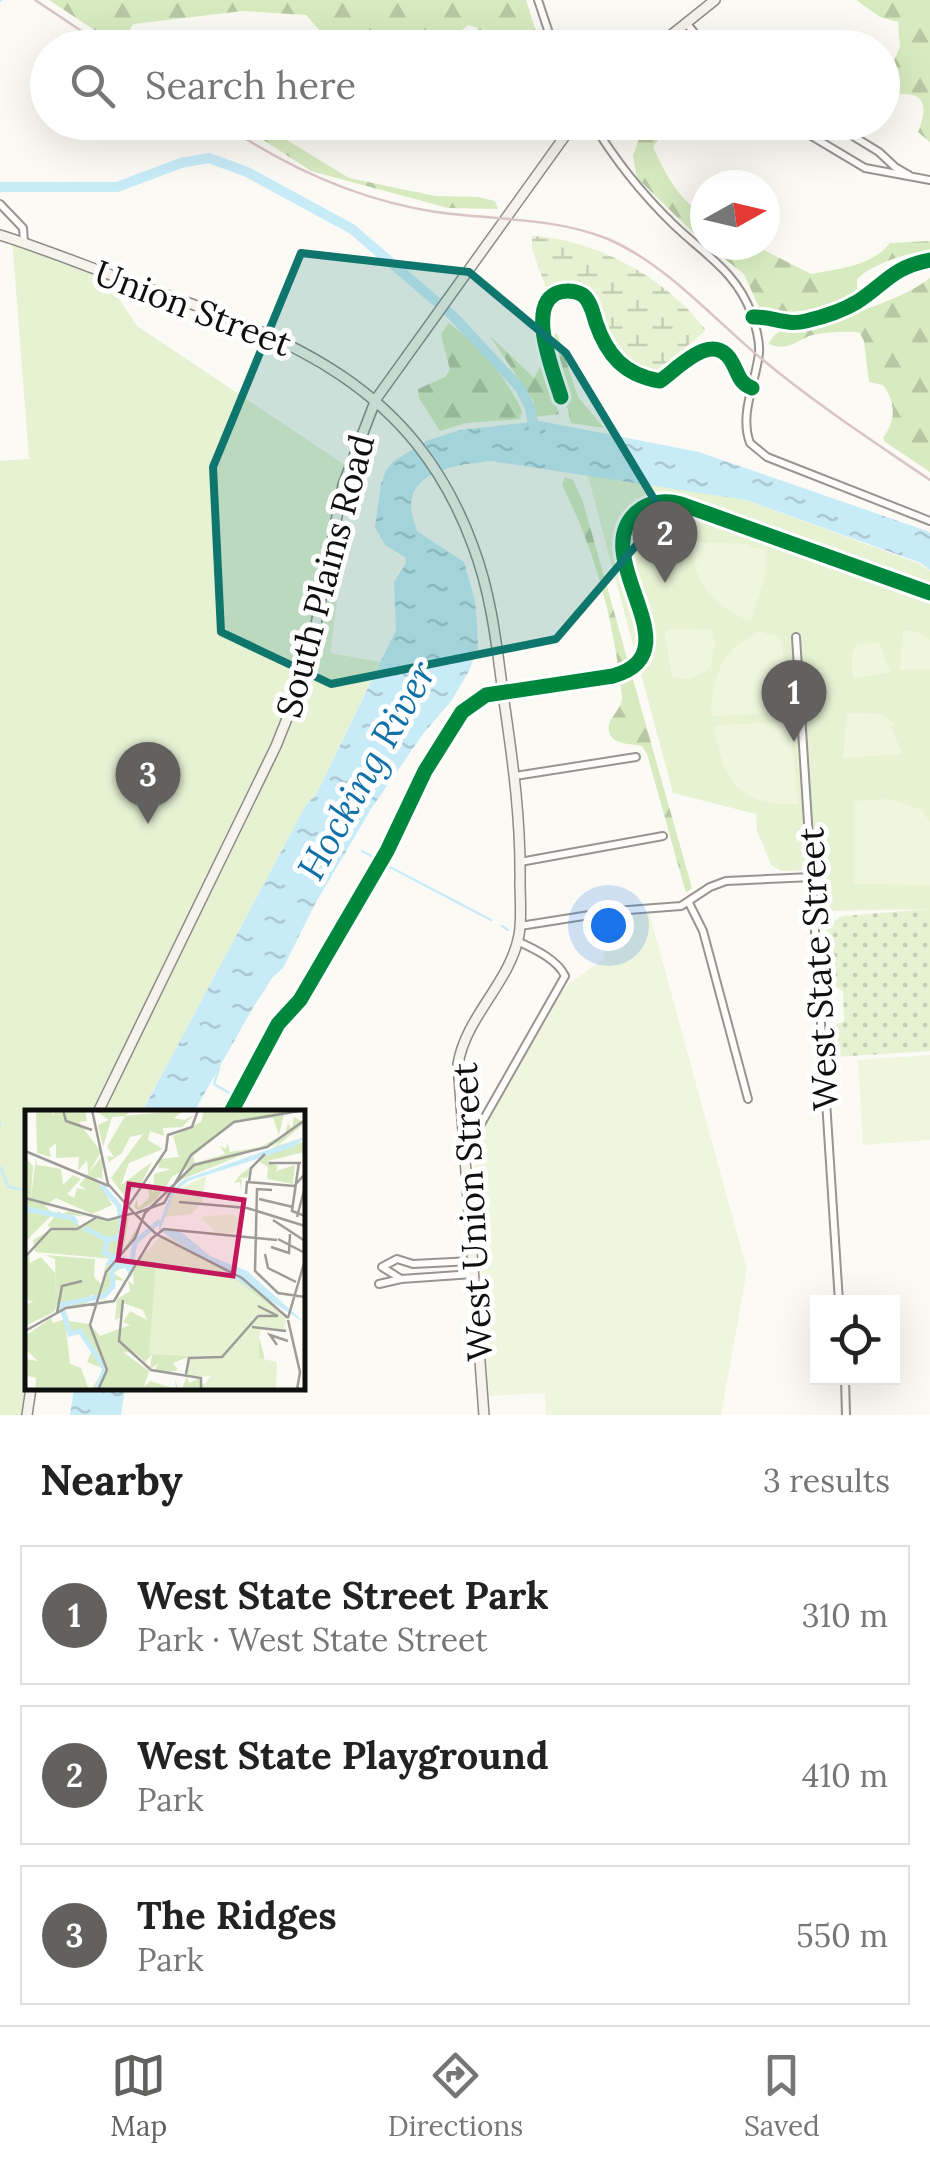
<!DOCTYPE html>
<meta charset="utf-8">
<style>
:root{--surface:#fff;--page:#f6f6f6;--text:#222;--muted:#767676;--line:#e0e0e0;--accent:#62615f}
body{margin:0;font-family:Lora,serif;background:var(--page);color:var(--text)}
.controls{position:absolute;right:30px;bottom:30px;display:grid;overflow:hidden;border-radius:0px;box-shadow:0 10px 40px #0002}
.controls button{width:90px;height:90px;display:grid;place-items:center;padding:0;border:0;border-bottom:2px solid var(--line);background:var(--surface);color:var(--text);font:50px sans-serif}
.compass{position:absolute;left:690px;top:170px;width:90px;height:90px;border-radius:50%;background:var(--surface);box-shadow:0 10px 40px #0002;rotate:82deg}
.you{position:absolute;left:608px;top:925px;width:35px;height:35px;margin:-25px;border:8px solid #fff;border-radius:50%;background:#1a73e8;box-shadow:0 0 0 15px #1a73e833}
.badge{display:grid;place-items:center;width:65px;height:65px;border-radius:50%;background:var(--accent);color:#fff;font-size:32px;font-weight:700}
.pin{position:absolute;translate:-50% -82px;filter:drop-shadow(0 2px 5px #0008)}
.pin::after{content:'';position:absolute;top:52px;width:35px;height:30px;background:inherit;clip-path:polygon(0 0,100% 0,50% 100%)}
.list{margin:0;padding:0;list-style:none}
h2{display:flex;justify-content:space-between;align-items:center;height:130px;margin:0;padding:0 40px;font-size:42px}
h2 small{font-size:32px;font-weight:400;color:var(--muted)}
.list li{display:grid;grid-template-columns:65px 1fr auto;gap:30px;align-items:center;box-sizing:border-box;height:140px;margin:0 20px 20px;padding:0 20px;border:2px solid var(--line);border-radius:0px}
.list b{display:block;font-size:38px;white-space:nowrap}
.list p{margin:0;font-size:32px;white-space:nowrap;color:var(--muted)}
.list em{font-size:32px;font-style:normal;color:var(--muted)}
.icon{flex:none;width:55px;height:55px;fill:none;stroke:currentColor;stroke-width:2;stroke-linecap:round;stroke-linejoin:round}
.map{position:relative;flex:none;width:930px;height:1415px;overflow:hidden}
.search{position:absolute;background:var(--surface);box-shadow:0 10px 40px #0002;left:30px;right:30px;top:30px;height:110px;display:flex;align-items:center;gap:25px;box-sizing:border-box;padding:0 35px;border-radius:55px;color:var(--muted);font-size:38px}
.sheet{height:610px;background:var(--surface)}
nav{display:flex;justify-content:space-around;align-items:center;box-sizing:border-box;height:140px;border-top:2px solid var(--line);background:var(--surface);font-size:28px;color:var(--muted)}
nav a{display:grid;justify-items:center;gap:5px}
nav .on{color:var(--accent)}
.map>svg:first-child{display:block}
.grass{fill:url(#grass-dots)}
.forest{fill:url(#forest-firs)}
.wetland{fill:url(#wetland-marsh)}
.park{fill:#e7f2d3}
.pitch{fill:#f0f6dd}
.water{fill:url(#water-ripples)}
.lines{fill:none;stroke-linecap:round;stroke-linejoin:round}
.stream{stroke:#c8ebf8;stroke-width:2.5}
.river{stroke:#c8ebf8;stroke-width:10}
.minor-casing{stroke:#969592;stroke-width:10}
.secondary-casing{stroke:#8c8b89;stroke-width:12}
.minor{stroke:#fffefd;stroke-width:6}
.secondary{stroke:#f5f3eb;stroke-width:9}
.rail{stroke:#d9c4c6;stroke-width:2.5}
.cycleway-casing{stroke:#fff;stroke-width:21}
.cycleway{stroke:#00873e;stroke-width:15}
.marked{fill:#0f766e;fill-opacity:0.2;stroke:#0f766e;stroke-width:8;stroke-linejoin:round}
.labels{text-anchor:middle;dominant-baseline:central;stroke-width:10;stroke-linejoin:round;paint-order:stroke}
.street-label{font-size:35px;fill:#0f0f0f;stroke:#fff}
.water-label{font-size:38px;font-style:italic;fill:#1070a8;stroke:#fff}
.inset-river{fill:none;stroke:#c8ebf8;stroke-width:5}
.inset-road{fill:none;stroke:#9d9c98;stroke-width:2.5}
.view{fill:#c2185b;fill-opacity:0.15;stroke:#c2185b;stroke-width:5}
.inset-edge{fill:none;stroke:#0f0f0f;stroke-width:5}
</style>
<div class="map">
<svg width="930" height="1415" viewBox="0 0 930 1415">
<defs>
<pattern id="grass-dots" width="8" height="8" patternUnits="userSpaceOnUse" patternTransform="scale(2.5)"><rect width="8" height="8" fill="#e7f2d3"/><path d="M2 2h.1M6 6h.1" fill="none" stroke="#c5ceb4" stroke-width="1.8" stroke-linecap="round"/></pattern>
<pattern id="forest-firs" width="22" height="20" patternUnits="userSpaceOnUse" patternTransform="scale(2.5)"><rect width="22" height="20" fill="#d8ebc0"/><path d="M5 1l3.5 6h-7zM16 11l3.5 6h-7z" fill="#b8c8a4"/></pattern>
<pattern id="wetland-marsh" width="20" height="14" patternUnits="userSpaceOnUse" patternTransform="scale(2.5)"><rect width="20" height="14" fill="#e7f2d3"/><path d="M1 5h8M5 5V1M11 12h8M15 12V8" fill="none" stroke="#c5ceb4"/></pattern>
<pattern id="water-ripples" width="26" height="14" patternUnits="userSpaceOnUse" patternTransform="scale(2.5)"><rect width="26" height="14" fill="#c8ebf8"/><path d="M2 4q2-2 4 0t4 0M15 11q2-2 4 0t4 0" fill="none" stroke="#abc8d3"/></pattern>
</defs>
<rect width="100%" height="100%" fill="#fcfaf4"/>
<path class="grass" d="M930,909V1051L834,1057L832,1027L844,1021L843,991L823,980C823,953 816,930 842,916Z"/>
<path class="forest" d="M49,0H526L541,47H487L477,28L468,25L461,31L463,47H341L330,42L306,15L243,11L133,24L128,33L138,47H120Z
M856,0H930V142L918,132C922,122 930,100 913,95C908,94 902,95 897,93L886,79L900,47L898,22L880,17Z
M237,123H259L349,178L435,196L478,197L495,201L498,209L448,208L311,171Z
M644,123H671L653,147C666,175 678,199 705,216V244L637,178L633,156Z
M930,241V250C907,253 874,263 857,279V293C825,312 797,312 761,312L744,274L707,245H754L811,274C838,269 872,266 890,243Z
M930,278V472L885,442L883,438C896,421 896,402 883,385L869,382L864,341L860,333C852,330 818,333 809,336C794,343 786,351 769,344C772,336 777,332 785,329C793,326 802,327 809,325C845,317 902,300 930,278Z
M449,323C477,344 508,379 522,411L520,419L466,423L440,431L419,398L418,389L445,377L450,370L441,334Z
M557,333L578,397L604,428L571,423L550,338Z
M490,336L534,378L542,364L559,414L534,417V402Z
M565,477L573,480L583,502L692,888L686,893L647,754L642,746C631,743 612,746 609,731C606,718 623,710 622,696C614,622 596,552 562,485Z"/>
<path class="wetland" d="M532,236C595,239 666,278 705,329L704,332L656,372C647,373 642,370 634,366C628,362 619,358 614,353C588,323 609,266 547,291L532,249Z"/>
<path class="park" d="M12,238L111,275L109,284L137,326L348,467L326,585L339,587L330,653L380,662L317,793L306,805L142,1112H28L27,1415H0V461L29,459Z
M587,473L746,500L920,564L930,571V909L820,911L817,870L781,871L771,865L757,830L756,814L673,793Z"/>
<path class="pitch" d="M693,542L749,544V547L766,550L764,579L751,621C716,608 690,580 693,542Z
M669,629L712,630L715,645L710,668L690,679L672,677L665,633Z
M903,630L919,633L930,640V669L900,670Z
M759,631L781,638L789,708L785,712L711,716C713,673 720,653 759,631Z
M879,643L890,672L854,678C851,666 850,653 858,644Z
M847,713L880,714L894,723L891,727L902,754L843,758Z
M786,721L790,725L798,804C739,806 722,780 714,726Z
M890,799L921,810L930,822V885L854,884V801Z
M649,912L747,1270L721,1415H546L545,1393L489,1396L474,1141L566,986L605,958L599,919Z
M930,1055V1140L863,1145L858,1060Z"/>
<path class="water" d="M540,421L699,452L927,531L930,533V570L921,563L746,500L491,461C466,464 418,468 412,498C409,509 414,521 417,531L464,562L475,601L477,625L478,648L469,671L452,700L423,734L371,809L315,904L283,968L272,978L254,1006L194,1112H142L306,805L317,793L396,630L394,582L406,563L405,557L385,545L375,527L381,484L386,470L394,461L426,441L460,430Z
M74,1388H125L121,1415H70Z"/>
<g class="lines">
<path class="stream" d="M0,1L1,0
M362,851L373,857
M388,866L491,920
M502,926L508,930
M219,1068L214,1084L231,1094
M0,1122V1126
M0,1167L9,1187L28,1191"/>
<path class="river" d="M0,187H117L181,163L209,158L247,172L352,229L453,316L520,388L530,408L535,434"/>
<defs>
<path id="minor" d="M538,0L554,48
M687,24L707,48
M677,32L688,48
M592,122C615,160 641,193 673,224C704,254 737,272 752,315C756,327 760,341 759,353C756,382 739,414 750,443L767,457L930,521
M788,122L865,168L930,180
M830,122L879,152L895,167L909,175
M0,204L23,228L24,242
M796,637L839,1302
M515,776L636,757
M520,862L663,836
M689,903L703,931L748,1099
M520,926L615,911L681,906L710,887L726,881L812,877
M464,1148L469,1145L565,976C557,959 534,949 517,941
M401,1279L382,1267L397,1259L413,1264L472,1261
M379,1284L401,1279L473,1274
M845,1378L846,1415"/>
<path id="secondary" d="M655,48L715,0
M0,235C48,250 95,270 142,286C291,339 414,385 473,546C492,596 497,649 504,701C513,762 521,821 520,882C520,899 522,918 519,935C510,983 466,1016 458,1064L484,1415
M98,1112L276,746L308,666L343,485L376,399L575,122
M27,1415L31,1388"/>
</defs>
<use href="#minor" class="minor-casing"/>
<use href="#secondary" class="secondary-casing"/>
<use href="#minor" class="minor"/>
<use href="#secondary" class="secondary"/>
<path class="rail" d="M35,0L107,48
M220,122C284,166 358,200 436,212C493,220 553,217 608,239C668,265 714,320 763,360C816,404 874,442 930,480"/>
<defs>
<path id="cycleway" d="M753,317C772,316 785,326 806,321C823,317 842,311 857,302C886,283 893,267 930,260
M561,397C554,373 524,302 560,292C568,290 576,291 583,295C591,302 593,313 596,323C607,355 624,375 660,381C678,369 714,327 733,364C739,375 739,383 752,388
M231,1112L278,1024L300,1000L387,851L425,771L462,712L486,695L613,676C698,652 585,557 637,512C649,501 666,500 681,504L930,593"/>
</defs>
<use href="#cycleway" class="cycleway-casing"/>
<use href="#cycleway" class="cycleway"/>
</g>
<path class="marked" d="M301,253L469,272L566,353L663,514L556,639L331,684L221,632L213,467Z"/>
<g class="labels">
<g class="street-label">
<text transform="translate(193 308) rotate(21)">Union Street</text>
<text transform="translate(325 576) rotate(-75)">South Plains Road</text>
<text transform="translate(818 969) rotate(-93)">West State Street</text>
<text transform="translate(472 1212) rotate(-93)">West Union Street</text>
</g>
<g class="water-label">
<text transform="translate(366 770) rotate(-61)">Hocking River</text>
</g>
</g>
<g transform="translate(25 1110)">
<rect width="280" height="280" fill="#fcfaf4"/>
<path d="M11,0H26L29,7V0H60L62,11L54,12L76,42L63,64L62,50L53,61L54,47L31,48V33L24,39L26,47L12,43ZM69,0H107L100,6L159,0L149,8L159,10L169,5L157,17L138,18L139,26L125,21L123,30L138,39L104,53L96,75L127,52L115,76L102,82L103,91L86,68L118,24L105,27L97,43L84,52L82,46L89,47L82,37L100,6L87,7L78,37L73,15L84,10ZM179,0H260L254,25L248,8L210,11L168,46L170,53L200,44L195,36L201,39L202,32L205,42L235,37L260,24L263,13L267,19L269,7L280,13L252,36L280,27L272,33L247,39L256,32L244,37L249,32L153,71L163,58L148,66L130,91L115,100L111,99L109,96L112,89L113,98L124,88L123,71L128,83L129,64L146,59L134,58L133,49L154,47L148,26L176,12ZM280,31L279,42L243,51L253,56L251,61L270,55L268,74L242,69L243,57L233,51L222,68H214L217,69L216,80L215,72L209,73L214,66L242,43ZM78,45L77,69L71,67L87,95L67,104L31,88L20,96L28,104L0,132V47L8,56L6,87L11,48L12,55L36,59L38,75L48,65L56,69L42,84L49,88L52,78L62,80L54,75ZM34,101L37,104L44,101L60,106V113V106L43,105L56,117L73,108L71,103L81,110L104,107L98,140L116,112L111,126L91,149L105,159L134,129L144,130L217,169L251,197L259,206L250,213L243,210L256,204L234,187L228,193L227,184L216,178L209,193L216,191L224,200L207,205L221,214L196,248L200,262L209,251V235L219,246L211,232L232,219L239,246L238,280L233,269L219,276L229,259L228,244L219,251L221,270L212,272L219,280L157,279L162,266L164,273L175,268V276L187,270L185,258L162,263L164,248H185L171,247L166,236L181,245L195,240L183,241L168,227L171,211L193,220L171,202L183,173L170,182L159,177L154,171L162,153L156,149L142,166H131L140,177L151,173L154,187H168L158,209L149,211L162,215L165,230L148,237L129,229L132,240L142,241L133,243L163,246V247L148,253L153,260L138,263L130,260L133,254L125,259L127,244L120,252L110,243L98,242L124,261L119,277L125,271L151,279L150,270L154,280H66L79,259L62,252L68,239L55,224L45,226L41,200L44,211L64,214L75,226L105,215L98,212L105,201L122,210L118,200L98,193L97,207L90,210L92,189L105,181L103,171L109,175L108,161L104,163L100,157L88,163L101,171L91,170L75,187L84,192L66,185L60,195L34,199L35,189L29,202L0,216V194L9,192L0,189V148L4,141L5,153L16,147L30,163L31,190L30,149L20,145L70,149L69,167L77,175L80,157L89,149L10,142L8,130L28,118L22,116ZM26,208L28,213L40,209L45,254L56,258L64,280H10L11,268L0,265V249L13,251L0,239V226Z" fill="#d8ebc0"/>
<path d="M181,66L177,93L166,104L139,107L150,81ZM152,126L261,207L260,220L236,219L234,227V248L252,252L251,280H175L186,266L161,267L162,246L124,244L131,153L113,152L135,127Z" fill="#e7f2d3"/>
<path d="M205,104L218,108L216,122L192,124L175,107Z" fill="#f0f6dd"/>
<path d="M280,27L269,37L163,71L150,81L136,118L155,121L185,146L222,161L280,213L134,120V114L147,80L160,69Z" fill="#c8ebf8"/>
<path class="inset-river" d="M76,75L94,96L96,113V126L83,130M0,99L48,108L52,114M59,118L83,130L79,143L89,146L85,152L94,150L88,157M72,280L80,259L55,221L45,224L36,195L79,186L88,176L87,158L101,155L105,161L110,132L135,111"/>
<path class="inset-road" d="M38,0L41,11L67,20M67,0L83,74L109,103L131,124L217,168L263,208M0,41L84,76M274,52L267,101L280,106M244,53H276M224,72L226,58L240,44M247,80L232,79L230,161L253,183L280,187M221,84L222,72L269,76L280,64M0,88L83,110L109,103M234,89L268,97M154,92L222,98L280,116M104,95L141,40L143,25L167,17L173,0M109,104L139,93L166,45L209,12L280,0M272,107L280,77M248,110L280,131M253,129L280,143M246,137L264,143L265,124M240,144L243,158L271,172M0,147L26,119H52L72,107M98,190L94,231L126,260L176,268V280M32,203L37,176L57,171M233,206H253L233,196M263,208L280,150M263,210L275,262L272,280M227,217L261,221M0,221L41,198L89,191L126,129L139,119L252,130M252,235L245,225L263,231M161,264L164,248L197,247L233,206M73,280L82,260L65,215L81,162L110,128L120,103L169,55L242,37L280,10"/>
<path class="view" d="M104,74L219,90L208,166L93,150Z"/>
<rect width="280" height="280" class="inset-edge"/>
</g>
</svg>
<div class="controls">
<button><svg class="icon" aria-label="locate" viewBox="0 0 24 24"><circle cx="12" cy="12" r="6"/><path d="M12 2v4M12 18v4M2 12h4M18 12h4"/></svg></button>
</div>
<svg class="compass" viewBox="-18 -18 36 36"><path d="M0-13l5 13h-10z" fill="#e53935"/><path d="M0 13l5-13h-10z" fill="#767676"/></svg>
<div class="you"></div>
<div class="pin badge" style="left:794px;top:742px">1</div>
<div class="pin badge" style="left:665px;top:583px">2</div>
<div class="pin badge" style="left:148px;top:824px">3</div>
<div class="search"><svg class="icon" aria-label="search" viewBox="0 0 24 24"><circle cx="10" cy="10" r="6"/><path d="M15 15l6 6"/></svg>Search here</div>
</div>
<section class="sheet">
<h2>Nearby<small>3 results</small></h2>
<ul class="list">
<li><span class="badge">1</span><div><b>West State Street Park</b><p>Park · West State Street</p></div><em>310 m</em></li>
<li><span class="badge">2</span><div><b>West State Playground</b><p>Park</p></div><em>410 m</em></li>
<li><span class="badge">3</span><div><b>The Ridges</b><p>Park</p></div><em>550 m</em></li>
</ul>
</section>
<nav>
<a class="on"><svg class="icon" aria-label="map" viewBox="0 0 24 24"><path d="M3 6l6-2 6 2 6-2v14l-6 2-6-2-6 2zM9 4v14M15 6v14"/></svg>Map</a>
<a><svg class="icon" aria-label="directions" viewBox="0 0 24 24"><path d="M12 3l9 9-9 9-9-9zM9 14v-3h6M13 9l2 2-2 2"/></svg>Directions</a>
<a><svg class="icon" aria-label="saved" viewBox="0 0 24 24"><path d="M7 4h10v16l-5-4-5 4z"/></svg>Saved</a>
</nav>
